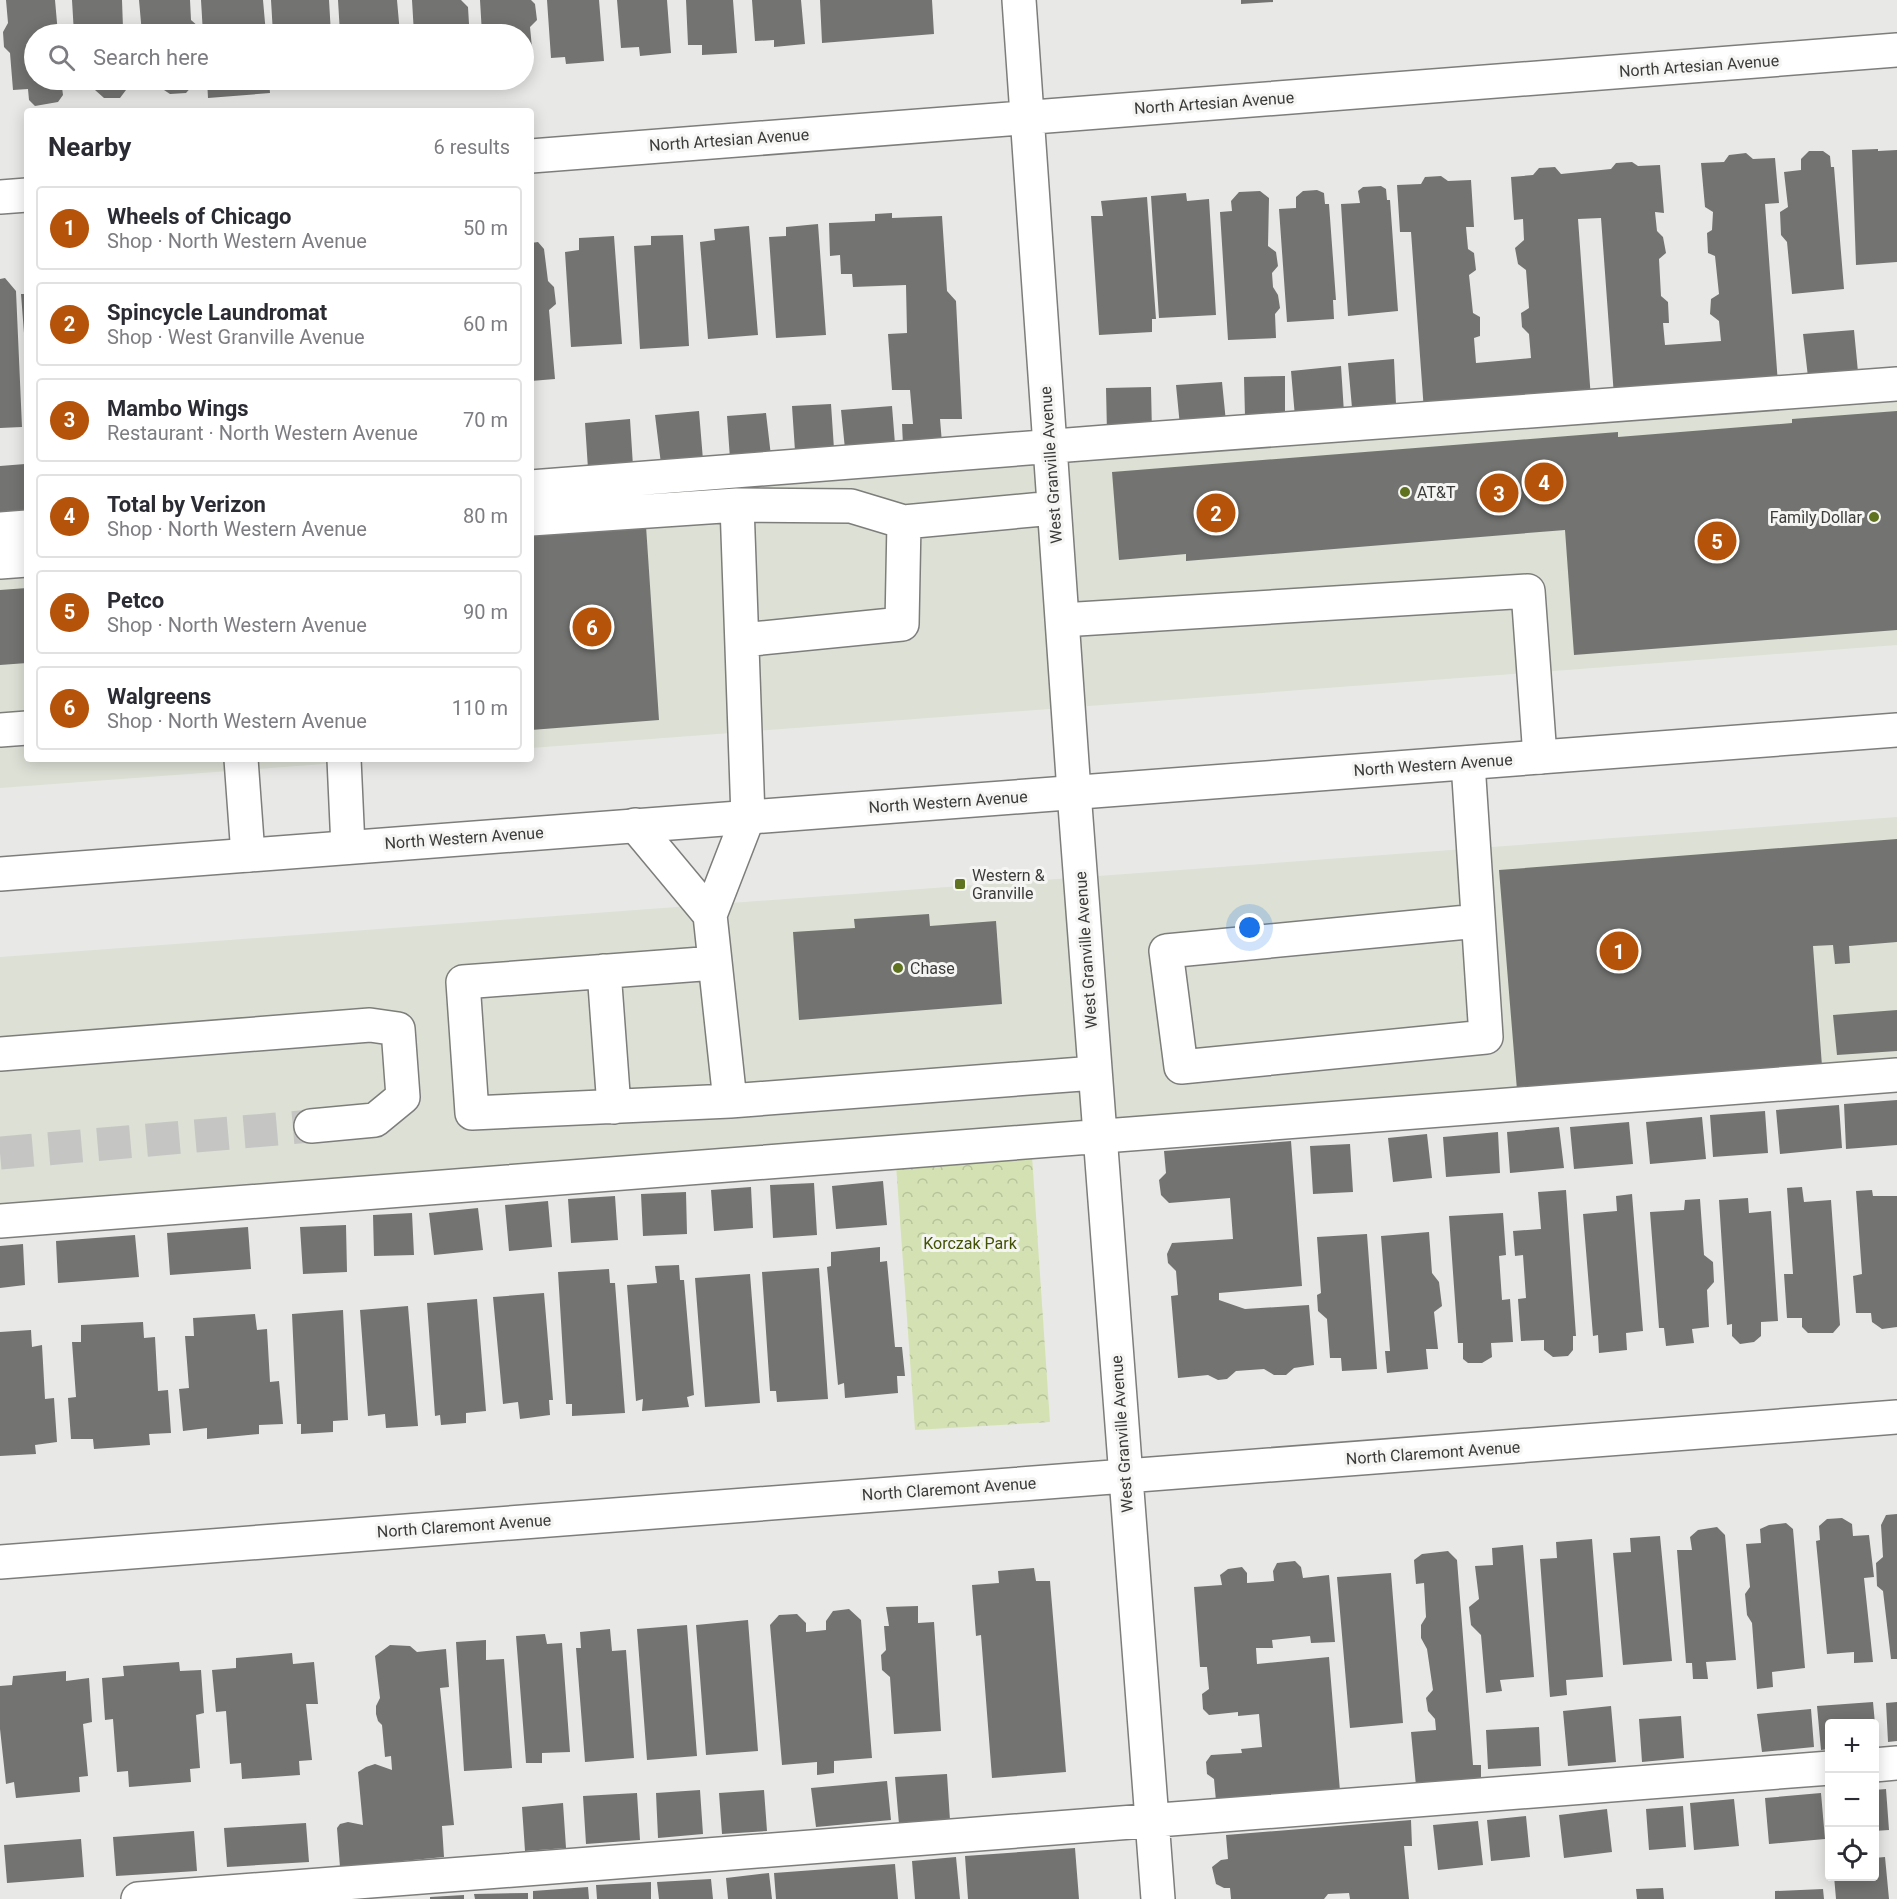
<!DOCTYPE html>
<meta charset="utf-8">
<style>
:root{--surface:#fff;--page:#f7f7f7;--text:#2b2b33;--muted:#7c7c81;--line:#e1e1e2;--accent:#b45309}
body{margin:0;font-family:Roboto,sans-serif;background:var(--page);color:var(--text)}
.controls{position:absolute;right:18px;bottom:18px;display:grid;overflow:hidden;border-radius:6px;box-shadow:0 3px 15px #0003}
.controls button{width:54px;height:54px;display:grid;place-items:center;padding:0;border:0;border-bottom:2px solid var(--line);background:var(--surface);color:var(--text);font:30px sans-serif}
.you{position:absolute;left:1250px;top:928px;width:21px;height:21px;margin:-15px;border:4px solid #fff;border-radius:50%;background:#1a73e8;box-shadow:0 0 0 9px #1a73e833}
.badge{display:grid;place-items:center;width:39px;height:39px;border-radius:50%;background:var(--accent);color:#fff;font-size:20px;font-weight:700}
.pin{position:absolute;translate:-50% -50%;border:3px solid #fff;box-shadow:0 2px 6px #0006}
.list{margin:0;padding:0;list-style:none}
h2{display:flex;justify-content:space-between;align-items:center;height:78px;margin:0;padding:0 24px;font-size:26px}
h2 small{font-size:20px;font-weight:400;color:var(--muted)}
.list li{display:grid;grid-template-columns:39px 1fr auto;gap:18px;align-items:center;box-sizing:border-box;height:84px;margin:0 12px 12px;padding:0 12px;border:2px solid var(--line);border-radius:6px}
.list b{display:block;font-size:22px;white-space:nowrap}
.list p{margin:0;font-size:20px;white-space:nowrap;color:var(--muted)}
.list em{font-size:20px;font-style:normal;color:var(--muted)}
.icon{flex:none;width:33px;height:33px;fill:none;stroke:currentColor;stroke-width:2;stroke-linecap:round;stroke-linejoin:round}
.map{position:relative;flex:none;width:1897px;height:1899px;overflow:hidden}
.search{position:absolute;background:var(--surface);box-shadow:0 3px 15px #0003;left:24px;top:24px;width:510px;height:66px;display:flex;align-items:center;gap:15px;box-sizing:border-box;padding:0 21px;border-radius:33px;color:var(--muted);font-size:22px}
.panel{position:absolute;background:var(--surface);box-shadow:0 3px 15px #0003;left:24px;top:108px;width:510px;height:654px;border-radius:6px}
.map>svg:first-child{display:block}
.built{fill:#dce0d5}
.park{fill:url(#park-crowns)}
.building{fill:#737471}
.lines{fill:none;stroke-linecap:round;stroke-linejoin:round}
.minor-tunnel{stroke:#c5c6c4;stroke-width:33;stroke-dasharray:33 16;stroke-linecap:butt}
.minor-casing{stroke:#7d7d7b;stroke-width:36}
.major-casing{stroke:#7d7d7b;stroke-width:36}
.minor{stroke:#fff;stroke-width:33}
.major{stroke:#fff;stroke-width:33}
.poi-dot{fill:#5f7220;stroke:#f5f6f3;stroke-width:2}
.labels{text-anchor:middle;dominant-baseline:central;stroke-width:6;stroke-linejoin:round;paint-order:stroke}
.street-label{font-size:16px;fill:#3b3b3a;stroke:#f5f6f3}
.poi-label{font-size:16px;fill:#3b3b3a;stroke:#f5f6f3;text-anchor:start}
.park-label{font-size:16px;fill:#435105;stroke:#f5f6f3}
</style>
<div class="map">
<svg width="1897" height="1899" viewBox="0 0 1897 1899">
<defs>
<pattern id="park-crowns" width="20" height="18" patternUnits="userSpaceOnUse" patternTransform="scale(1.5)"><rect width="20" height="18" fill="#d4e2b3"/><path d="M2 6a3 3 0 1 1 6 0M12 15a3 3 0 1 1 6 0" fill="none" stroke="#b7c39b"/></pattern>
</defs>
<rect width="100%" height="100%" fill="#e8e9e6"/>
<path class="built" d="M1897,384V645L531,748V486Z
M27,524V759H391L0,788V526Z
M1897,817V1087L0,1228V957Z"/>
<path class="park" d="M1032,1156L1050,1422L915,1430L896,1165Z"/>
<path class="building" d="M6,0H55L58,34H34V80H61L63,95L58,102L35,106L29,100L28,89L13,90L10,53L4,47L3,32L8,23Z
M72,0H122L123,28L130,34H74Z
M139,0H190L191,20L199,27V34H142Z
M201,0H263L266,34H203Z
M271,0H329L331,34H273Z
M338,0H397L400,34H340Z
M412,0H461L468,7L469,24L464,29V34H414Z
M480,0H531L535,4L537,20L530,27L533,58L526,69H524V34H482Z
M547,0H599L604,61L566,64L565,57L551,58Z
M617,0H667L671,53L640,56L639,47L621,48Z
M686,0H733L737,53L702,55V45H688Z
M752,0H801L805,44L774,47V40L755,41Z
M820,0H932L934,34L822,43Z
M1241,0H1273V2L1241,4Z
M77,80H126V90L120,98H104L95,90V82L78,83Z
M161,80H194V84L186,93L170,94L161,88Z
M207,80H269L270,93L208,98Z
M290,80H328L321,87L302,88Z
M1878,149V151L1897,150V262L1856,265L1852,150Z
M1809,151H1823L1830,156L1831,167H1834L1844,289L1792,294L1787,242L1781,235L1780,212L1788,207L1784,172L1801,170V159Z
M1746,153L1753,159L1775,158L1779,203L1765,204L1778,384L1614,396L1601,218L1578,219L1591,399L1424,411L1411,232H1400L1397,185L1421,184L1425,177L1441,176L1448,181L1471,180L1474,227H1466L1468,249L1474,253L1476,270L1469,275L1473,313L1480,317V336L1474,338L1476,363L1531,358L1529,334L1522,327L1521,313L1529,308L1526,270L1518,264L1515,248L1524,240L1523,219L1514,220L1511,177L1533,175L1539,168L1555,167L1561,174L1611,169L1616,163L1632,162L1638,166L1660,165L1664,213L1655,212L1657,231L1663,237L1666,253L1659,259L1661,296L1668,302L1669,323H1663L1665,345L1721,341L1719,321L1710,314L1711,299L1719,294L1715,256L1708,253L1707,233L1712,230L1713,212L1705,207L1701,163L1724,162L1729,155Z
M1381,186L1386,189L1387,200H1390L1398,311L1348,316L1341,204L1360,203L1358,191L1363,187Z
M1317,190L1324,193L1325,204H1329L1336,300H1333L1334,319L1287,322L1279,209L1296,208V197L1303,191Z
M1260,191L1269,198L1268,246L1276,252L1278,266L1272,273L1273,287L1278,295L1280,308L1275,314L1276,338L1228,340L1220,212L1232,211L1231,201L1239,192Z
M1186,193L1187,201L1209,199L1216,315L1159,318L1151,196Z
M1147,197L1156,319H1152V332L1099,335L1091,216H1103L1101,201Z
M892,213V218L942,216L947,291L956,301L962,419H940L942,443L903,445L902,424H913L910,390H892L888,334L907,333L906,285L853,287L852,274H841L840,255L830,256L829,223L875,221V214Z
M818,224L826,335L776,338L769,237L786,236V227Z
M749,226L758,335L708,339L700,242L715,240L714,229Z
M683,235L689,346L640,349L634,246L651,245V236Z
M614,236L622,344L571,347L565,252L579,250V238Z
M538,242L544,249L548,281L554,287L556,304L549,310L555,379L531,381V243Z
M5,278L16,291L22,427L0,428V279Z
M21,294H27V346H25Z
M1854,330L1858,372L1808,377L1803,334Z
M1394,359L1396,404L1352,408L1348,363Z
M1341,366L1344,413L1295,417L1291,371Z
M1285,376V416L1245,417L1244,377Z
M1222,382L1226,422L1180,426L1176,385Z
M1151,387L1152,433H1107L1106,388Z
M831,404L834,449L795,451L792,406Z
M892,406L895,444L845,449L841,410Z
M699,411L703,460L661,464L655,415Z
M1897,411V630L1574,655L1565,530L1186,561V554L1119,560L1112,472L1618,432V437L1792,423V419Z
M766,413L771,456L730,459L727,416Z
M630,419L633,466L588,469L585,423Z
M25,464L27,513L0,516V466Z
M646,526L659,720L531,730V534Z
M27,588V663L0,665V590Z
M1897,839V942L1849,946L1850,963L1835,964L1833,945L1813,946L1822,1066L1517,1090L1499,870Z
M929,914L930,926L996,921L1002,1004L799,1020L793,932L855,928L854,919Z
M1897,1010V1051L1837,1055L1833,1015Z
M1897,1100V1145L1846,1149L1844,1104Z
M1839,1105L1842,1148L1780,1154L1776,1110Z
M1765,1111L1768,1153L1713,1157L1710,1115Z
M1702,1117L1706,1159L1650,1164L1646,1122Z
M1629,1122L1633,1164L1574,1169L1570,1127Z
M1559,1127L1564,1168L1510,1173L1507,1132Z
M1498,1132L1500,1173L1446,1177L1443,1137Z
M1427,1134L1432,1178L1393,1182L1388,1138Z
M1291,1141L1302,1286L1219,1293V1300L1245,1309L1309,1305L1314,1365L1294,1368L1286,1375H1274L1264,1369L1236,1371L1227,1379L1218,1380L1208,1375L1178,1378L1171,1296L1178,1295L1176,1271L1168,1263L1167,1254L1172,1243L1233,1239L1230,1198L1169,1203L1161,1195L1159,1180L1166,1173L1164,1151Z
M1350,1144L1353,1192L1313,1194L1310,1146Z
M883,1181L887,1225L836,1229L832,1186Z
M814,1183L817,1235L773,1238L770,1185Z
M751,1187L753,1228L714,1231L711,1190Z
M1802,1187L1804,1202L1831,1200L1840,1325L1833,1333H1808L1802,1327V1318H1787L1784,1274H1793L1787,1188Z
M1566,1190L1576,1336H1573V1350L1568,1356L1553,1357L1544,1350V1340L1521,1341L1518,1299L1526,1298L1523,1255L1515,1256L1513,1231L1541,1229L1538,1192Z
M1872,1190L1873,1196H1897V1327L1882,1329L1872,1322L1871,1313H1856L1853,1276L1862,1274L1856,1191Z
M686,1192L687,1234L643,1236L641,1194Z
M1632,1194L1643,1331L1626,1333L1627,1350L1599,1353L1598,1335L1593,1336L1583,1214L1617,1211L1616,1196Z
M615,1196L618,1240L571,1243L568,1199Z
M1748,1198L1749,1213L1771,1211L1778,1321L1761,1322V1336L1754,1342L1740,1344L1732,1336V1324L1727,1325L1719,1200Z
M1700,1199L1704,1255L1713,1262L1714,1282L1707,1290L1709,1327L1692,1329L1694,1343L1666,1346L1664,1328H1659L1650,1212L1684,1210L1685,1200Z
M548,1201L552,1247L509,1251L505,1205Z
M478,1208L483,1250L434,1255L429,1213Z
M412,1213L414,1255L374,1256L373,1215Z
M1503,1213L1506,1255L1499,1256L1502,1300L1510,1299L1513,1342L1491,1343L1492,1357L1482,1363H1468L1463,1359V1343H1458L1449,1216Z
M346,1225L347,1272L303,1274L300,1227Z
M248,1227L251,1269L170,1275L167,1233Z
M1429,1232L1432,1273L1439,1282L1442,1306L1434,1312L1438,1349H1426L1428,1369L1387,1373L1385,1351H1390L1381,1236Z
M1367,1234L1377,1369L1342,1371L1341,1358H1330L1327,1319L1318,1311L1317,1295L1321,1293L1317,1237Z
M135,1235L139,1277L58,1283L56,1241Z
M23,1244L25,1285L0,1288V1246Z
M880,1247V1262L887,1261L895,1347H902L905,1376H897L898,1393L845,1398L844,1383L838,1385L827,1267L831,1266V1252Z
M679,1265L680,1280H684L694,1395L687,1397L689,1407L642,1411L643,1399L636,1401L627,1285L657,1283L655,1266Z
M819,1268L828,1399L777,1402L776,1391H770L762,1272Z
M609,1269L610,1283H615L625,1413L572,1416V1404H566L558,1272Z
M750,1274L760,1403L705,1407L695,1278Z
M544,1293L553,1400H549L550,1415L520,1419L518,1402L503,1404L493,1297Z
M477,1299L486,1411L466,1413V1423L441,1425L440,1415L435,1416L427,1303Z
M408,1306L418,1426L386,1428L385,1414L368,1416L360,1310Z
M343,1310L348,1420L333,1421V1432L301,1434V1424H297L292,1314Z
M255,1314L257,1330L267,1329L270,1382L279,1381L283,1424L259,1425V1434L207,1439V1428L183,1431L179,1389L189,1388L185,1336H194L193,1318Z
M143,1322L144,1338L155,1337L158,1391L168,1390L171,1433L149,1434L150,1445L94,1449L93,1439H71L68,1398L76,1397L72,1342H81V1325Z
M31,1330L32,1347L42,1345L45,1399L54,1398L57,1442L35,1445L36,1454L0,1456V1332Z
M1897,1514V1659H1891L1883,1591L1877,1586L1876,1563L1883,1557L1881,1525L1886,1515Z
M1842,1518L1852,1524L1853,1536L1869,1535L1874,1577L1864,1578L1873,1662L1854,1663V1652L1827,1654L1816,1541L1820,1540L1819,1526L1827,1519Z
M1786,1523L1793,1529L1805,1668L1772,1672L1773,1687L1757,1689L1752,1623L1747,1615L1745,1594L1750,1587L1746,1544L1761,1543L1760,1529L1769,1525Z
M1717,1527L1725,1535L1736,1660L1706,1662L1708,1679H1693L1692,1663H1686L1677,1550H1692L1690,1537L1698,1530Z
M1660,1536L1672,1661L1623,1665L1613,1553L1631,1552L1630,1538Z
M1592,1539L1603,1677L1566,1680L1567,1695L1550,1697L1540,1559L1557,1558L1556,1542Z
M1523,1545L1534,1677L1500,1680L1502,1691L1486,1693L1481,1635L1471,1625L1469,1607L1479,1599L1475,1566L1493,1565L1492,1548Z
M1448,1551L1457,1560L1473,1765H1481V1781L1416,1786L1411,1732L1436,1730L1435,1719L1428,1711L1426,1698L1433,1690L1427,1649L1421,1638V1625L1426,1617L1424,1583L1416,1584L1414,1560L1422,1554Z
M1295,1561L1301,1567L1303,1578L1329,1575L1335,1642L1311,1643L1310,1636L1272,1640L1273,1648H1256L1257,1664L1329,1657L1340,1791L1216,1801L1214,1779L1207,1774L1206,1762L1211,1755L1242,1753L1241,1749L1262,1747L1259,1714L1238,1716V1712L1209,1715L1203,1709L1202,1694L1209,1689L1207,1667H1200L1194,1587L1222,1585L1220,1575L1228,1569L1242,1567L1247,1573V1583L1274,1581L1273,1571L1277,1563Z
M1034,1568L1036,1581H1050L1066,1772L992,1778L981,1635L976,1636L972,1585L999,1583L998,1571Z
M1391,1573L1403,1723L1350,1728L1337,1577Z
M918,1606V1623L934,1622L941,1731L894,1734L890,1677L882,1670L881,1655L886,1650L884,1626H889L886,1607Z
M849,1609L861,1620L872,1758L834,1761V1773L817,1775V1762L782,1765L770,1625L779,1615L797,1614L806,1623V1632L826,1630V1621L833,1611Z
M748,1620L758,1751L706,1755L696,1625Z
M687,1625L697,1756L647,1760L637,1629Z
M610,1629L612,1651L626,1650L634,1758L585,1762L576,1648H581L580,1632Z
M545,1634L547,1644L562,1643L570,1752L542,1753V1763H526L516,1636Z
M486,1640V1660L504,1659L512,1768L464,1771L456,1642Z
M390,1645L410,1646L417,1652L446,1649L449,1687L440,1688L454,1825L442,1826L444,1857L340,1867L337,1828L340,1824L348,1822L363,1825L358,1772L366,1767L375,1764L392,1770L391,1756L385,1757L382,1725L378,1721L376,1714V1706L380,1698L375,1656Z
M292,1653L293,1664L314,1662L318,1704H306L312,1760L299,1761L300,1775L242,1779L241,1763L230,1764L226,1711L216,1712L212,1670L236,1668V1658Z
M179,1662L180,1671L201,1670L204,1713L196,1715L200,1768L190,1769L191,1782L129,1787L128,1771L117,1772L113,1719L105,1720L102,1678L124,1676L123,1666Z
M66,1671V1681L89,1678L92,1722L83,1724L88,1776L79,1777L80,1792L16,1798L14,1782L6,1784L0,1729V1686L12,1685L13,1676Z
M1873,1702L1875,1724H1830V1749L1821,1750L1817,1706Z
M1897,1702V1741L1888,1742L1886,1703Z
M1611,1706L1616,1762L1568,1766L1563,1711Z
M1811,1709L1814,1747L1762,1752L1757,1714Z
M1681,1716L1684,1758L1642,1762L1639,1719Z
M1539,1727L1541,1766L1488,1769L1486,1730Z
M947,1774L950,1820L899,1824L895,1777Z
M887,1781L891,1820L816,1827L811,1788Z
M1886,1789L1889,1830L1874,1831V1790Z
M700,1790L703,1834L658,1838L656,1793Z
M764,1790L767,1831L722,1834L719,1793Z
M637,1793L640,1840L586,1844L583,1796Z
M1821,1793L1825,1839L1769,1844L1765,1798Z
M1734,1799L1739,1846L1694,1850L1690,1803Z
M563,1803L566,1848L525,1851L522,1807Z
M1683,1806L1686,1847L1649,1850L1646,1809Z
M1607,1809L1612,1852L1564,1858L1559,1815Z
M1526,1816L1530,1857L1491,1861L1487,1820Z
M1411,1820L1412,1846H1404L1409,1899H1350L1349,1893L1328,1894L1324,1899H1231L1230,1888H1224L1216,1884L1212,1867L1221,1860L1228,1859L1226,1835Z
M1478,1821L1483,1865L1438,1870L1433,1825Z
M306,1823L309,1862L227,1867L224,1828Z
M194,1831L197,1871L116,1876L113,1837Z
M81,1839L84,1877L7,1883L4,1845Z
M1075,1848L1079,1899H968L965,1856Z
M956,1857L960,1899H915L912,1861Z
M1885,1857L1889,1899H1836L1834,1876H1874V1858Z
M895,1864L898,1899H776L774,1873Z
M769,1873L772,1899H728L726,1878Z
M711,1879L713,1899H659L657,1882Z
M651,1882V1899H597L596,1885Z
M588,1887L589,1899H533V1891Z
M1663,1888L1664,1899H1637L1636,1889Z
M1823,1889L1824,1899H1775V1891Z
M528,1893V1899H475L474,1894Z
M464,1895V1899H430V1897Z"/>
<g class="lines">
<path class="minor-tunnel" d="M0,1153L311,1126"/>
<defs>
<path id="minor" d="M1019,0L1074,792L1158,1899
M531,156L1897,50
M0,197L27,195
M531,487L1106,442L1897,384
M531,519L737,505L851,506L904,522L1054,508
M0,529L27,527
M0,562L27,560
M1062,620L1528,591L1540,757
M742,640L902,624L904,522
M0,730L27,728
M241,759L248,855
M344,759L348,847
M1468,763L1486,1037L1181,1067L1166,951L1478,921
M635,825L710,915
M715,963L463,982L472,1113L730,1101L710,915L748,817L737,505
M604,971L614,1107
M0,1054L370,1025L398,1029L403,1097L375,1120L311,1126
M730,1101L1095,1073
M0,1221L1897,1075
M0,1562L1897,1417
M1874,1765L1897,1763
M138,1899L1830,1768"/>
<path id="major" d="M0,874L1897,730"/>
</defs>
<use href="#minor" class="minor-casing"/>
<use href="#major" class="major-casing"/>
<use href="#minor" class="minor"/>
<use href="#major" class="major"/>
</g>
<g class="poi-dot">
<circle cx="1405" cy="492" r="6"/>
<circle cx="1874" cy="517" r="6"/>
<rect x="954" y="878" width="12" height="12" rx="3"/>
<circle cx="898" cy="968" r="6"/>
</g>
<g class="labels">
<g class="street-label">
<text transform="translate(1699 66) rotate(-4)">North Artesian Avenue</text>
<text transform="translate(1214 103) rotate(-4)">North Artesian Avenue</text>
<text transform="translate(729 140) rotate(-4)">North Artesian Avenue</text>
<text transform="translate(1051 465) rotate(-94)">West Granville Avenue</text>
<text transform="translate(1433 765) rotate(-4)">North Western Avenue</text>
<text transform="translate(948 802) rotate(-4)">North Western Avenue</text>
<text transform="translate(464 838) rotate(-4)">North Western Avenue</text>
<text transform="translate(1086 950) rotate(-94)">West Granville Avenue</text>
<text transform="translate(1122 1434) rotate(-94)">West Granville Avenue</text>
<text transform="translate(1433 1453) rotate(-4)">North Claremont Avenue</text>
<text transform="translate(949 1489) rotate(-4)">North Claremont Avenue</text>
<text transform="translate(464 1526) rotate(-4)">North Claremont Avenue</text>
</g>
<g class="poi-label">
<text x="1417" y="492">AT&amp;T</text>
<text x="1862" y="517" text-anchor="end">Family Dollar</text>
<text x="972" y="875">Western &amp;<tspan x="972" dy="18">Granville</tspan></text>
<text x="910" y="968">Chase</text>
</g>
<g class="park-label">
<text x="970" y="1243">Korczak Park</text>
</g>
</g>
</svg>
<div class="controls">
<button>+</button>
<button>−</button>
<button><svg class="icon" aria-label="locate" viewBox="0 0 24 24"><circle cx="12" cy="12" r="6"/><path d="M12 2v4M12 18v4M2 12h4M18 12h4"/></svg></button>
</div>
<div class="you"></div>
<div class="pin badge" style="left:1619px;top:951px">1</div>
<div class="pin badge" style="left:1216px;top:513px">2</div>
<div class="pin badge" style="left:1499px;top:493px">3</div>
<div class="pin badge" style="left:1544px;top:482px">4</div>
<div class="pin badge" style="left:1717px;top:541px">5</div>
<div class="pin badge" style="left:592px;top:627px">6</div>
<div class="search"><svg class="icon" aria-label="search" viewBox="0 0 24 24"><circle cx="10" cy="10" r="6"/><path d="M15 15l6 6"/></svg>Search here</div>
<section class="panel">
<h2>Nearby<small>6 results</small></h2>
<ul class="list">
<li><span class="badge">1</span><div><b>Wheels of Chicago</b><p>Shop · North Western Avenue</p></div><em>50 m</em></li>
<li><span class="badge">2</span><div><b>Spincycle Laundromat</b><p>Shop · West Granville Avenue</p></div><em>60 m</em></li>
<li><span class="badge">3</span><div><b>Mambo Wings</b><p>Restaurant · North Western Avenue</p></div><em>70 m</em></li>
<li><span class="badge">4</span><div><b>Total by Verizon</b><p>Shop · North Western Avenue</p></div><em>80 m</em></li>
<li><span class="badge">5</span><div><b>Petco</b><p>Shop · North Western Avenue</p></div><em>90 m</em></li>
<li><span class="badge">6</span><div><b>Walgreens</b><p>Shop · North Western Avenue</p></div><em>110 m</em></li>
</ul>
</section>
</div>
